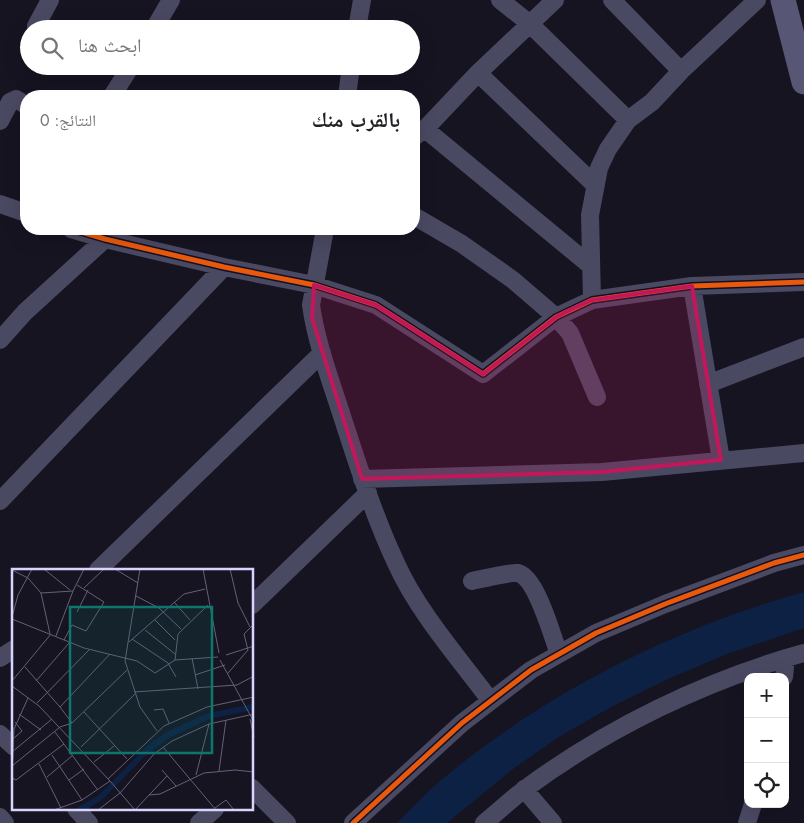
<!DOCTYPE html>
<html lang="ar">
<meta charset="utf-8">
<style>
:root{--surface:#fff;--page:#f2f2f2;--text:#202124;--muted:#757577;--line:#e0e0e0}
body{margin:0;font-family:Jost,"Noto Naskh Arabic",sans-serif;background:var(--page);color:var(--text);direction:rtl}
.controls{position:absolute;right:15px;bottom:15px;display:grid;overflow:hidden;border-radius:10px;box-shadow:0 5px 20px #0002}
.controls button{width:45px;height:45px;display:grid;place-items:center;padding:0;border:0;border-bottom:1px solid var(--line);background:var(--surface);color:var(--text);font:25px sans-serif}
.list{margin:0;padding:0;list-style:none}
h2{display:flex;justify-content:space-between;align-items:center;height:65px;margin:0;padding:0 20px;font-size:21px}
h2 small{font-size:16px;font-weight:400;color:var(--muted)}
.icon{flex:none;width:28px;height:28px;fill:none;stroke:currentColor;stroke-width:2;stroke-linecap:round;stroke-linejoin:round}
.map{position:relative;flex:none;width:804px;height:823px;overflow:hidden;direction:ltr}
.search{position:absolute;background:var(--surface);box-shadow:0 5px 20px #0002;left:20px;top:20px;width:400px;height:55px;display:flex;align-items:center;gap:12px;box-sizing:border-box;padding:0 18px;border-radius:28px;color:var(--muted);font-size:19px}
.panel{position:absolute;background:var(--surface);box-shadow:0 5px 20px #0002;left:20px;top:90px;width:400px;height:145px;border-radius:20px;direction:rtl}
.map>svg:first-child{display:block}
.water{fill:#0d2144}
.lines{fill:none;stroke-linecap:round;stroke-linejoin:round}
.street{stroke:#4a4962;stroke-width:18}
.secondary{stroke:#575674;stroke-width:25}
.cycleway-casing{stroke:#130f26;stroke-width:8}
.cycleway{stroke:#e8590c;stroke-width:5}
.marked{fill:#c2185b;fill-opacity:0.2;stroke:#c2185b;stroke-width:4;stroke-linejoin:round}
.inset-road{fill:none;stroke:#64617a;stroke-width:1}
.view{fill:#0f766e;fill-opacity:0.15;stroke:#0f766e;stroke-width:2.5}
.inset-edge{fill:none;stroke:#d9d4ff;stroke-width:2.5}
</style>
<div class="map">
<svg width="804" height="823" viewBox="0 0 804 823">
<rect width="100%" height="100%" fill="#161421"/>
<path class="water" d="M804,592V628L727,654L668,679L611,707L557,738L513,769L447,823H397C411,809 425,794 440,781C545,693 672,629 804,592Z"/>
<g class="lines">
<path class="street" d="M500,0L529,23L628,120
M612,0L681,71
M36,26L50,0
M154,29L171,0
M357,29L362,0
M478,73L594,184
M112,96L131,66
M347,96L351,66
M0,121L10,102L16,99L26,105
M425,129L591,266
M414,137L425,129L478,73L555,0
M0,204L26,213
M414,216L462,244L513,280L556,317L570,333L597,397
M71,229L105,239L224,267L314,285L376,305L483,374L556,317L592,300L692,286L804,282
M325,229L311,305C316,341 329,376 340,410C357,462 373,514 396,563C418,612 458,657 490,700
M692,286L721,460
M592,300L590,215L599,168L608,149L628,120L652,102L681,71L757,0
M0,340L25,312L105,239
M708,384L804,347
M362,479L602,472L804,453
M0,501L224,267
M98,570L322,353
M472,581C481,579 510,572 518,573C537,578 552,636 559,654
M252,605L368,493
M0,658L14,649
M784,677L786,658
M0,734L14,747
M252,788L287,823
M524,789L553,823
M76,809L89,823
M0,817L5,823
M199,823L215,809
M353,823L462,723L531,670L596,633L665,604L774,563L804,555
M484,823C498,812 511,799 525,789C607,728 706,680 804,653
M747,823L753,804"/>
<path class="secondary" d="M783,0L804,82"/>
<defs>
<path id="cycleway" d="M71,229L105,239L224,267L314,285L376,305L483,374L556,317L592,300L692,286L804,282
M353,823L462,723L531,670L596,633L665,604L774,563L804,555"/>
</defs>
<use href="#cycleway" class="cycleway-casing"/>
<use href="#cycleway" class="cycleway"/>
</g>
<path class="marked" d="M314,285L376,305L483,374L556,317L574,308L592,300L692,286L721,460L602,472L362,479L312,318Z"/>
<g transform="translate(12 569)">
<rect width="241" height="241" fill="#161421"/>
<path d="M241,135V141L198,150L157,169L132,188L91,230L74,241H61L87,226L136,176L154,163L196,144Z" fill="#0d2144"/>
<path class="inset-road" d="M32,0L58,21M103,0L126,14M128,0L113,92L128,138L145,162M191,0L207,84M218,0L226,34L238,58M0,1L16,9L29,24L38,65M72,19L92,0M29,24L61,22L72,0M124,27L147,39L169,60M162,33L178,51M65,43L76,21M0,48L6,26L20,0M0,50L72,79L125,92L143,104L163,91L206,88M143,51L163,71M133,61L163,85M44,67L61,22M120,70L156,94L164,108M52,71L60,56L74,62L92,33L65,16M117,73L172,25L193,20M214,86L242,77M180,89L186,120M163,91L166,65L196,36M208,91L242,153M13,98L48,138M216,104L236,81L232,65L242,55M183,106L213,96M0,112L39,65M24,112L57,74M0,117L27,137L98,212L70,231L42,241M122,123L225,116L242,107M25,134L77,81M142,141L151,140L157,154M72,143L115,190M7,145L29,161M238,150L242,168M60,154L48,138L98,85M43,163L85,220M1,170L10,162L3,153M69,178L123,125M151,178L204,241M0,183L40,150M40,186L70,231M82,193L102,177M27,195L49,239M0,197L48,158L60,154L115,101M150,201L164,217M207,202L214,151M0,205L2,160L16,129M184,206L197,155M35,208L61,186M0,209L4,211L52,175M96,210L152,157L195,138L242,128M57,211L72,200M98,212L123,241M137,226L148,225L192,204L223,201L242,203M203,239L214,231L222,241M86,241L108,224L142,185L160,172L197,155L242,145M123,241L155,207"/>
<path class="view" d="M58,38H200V184H58Z"/>
<rect width="241" height="241" class="inset-edge"/>
</g>
</svg>
<div class="controls">
<button>+</button>
<button>−</button>
<button><svg class="icon" aria-label="locate" viewBox="0 0 24 24"><circle cx="12" cy="12" r="6"/><path d="M12 2v4M12 18v4M2 12h4M18 12h4"/></svg></button>
</div>
<div class="search"><svg class="icon" aria-label="search" viewBox="0 0 24 24"><circle cx="10" cy="10" r="6"/><path d="M15 15l6 6"/></svg>ابحث هنا</div>
<section class="panel">
<h2>بالقرب منك<small>النتائج: 0</small></h2>
<ul class="list">
</ul>
</section>
</div>
